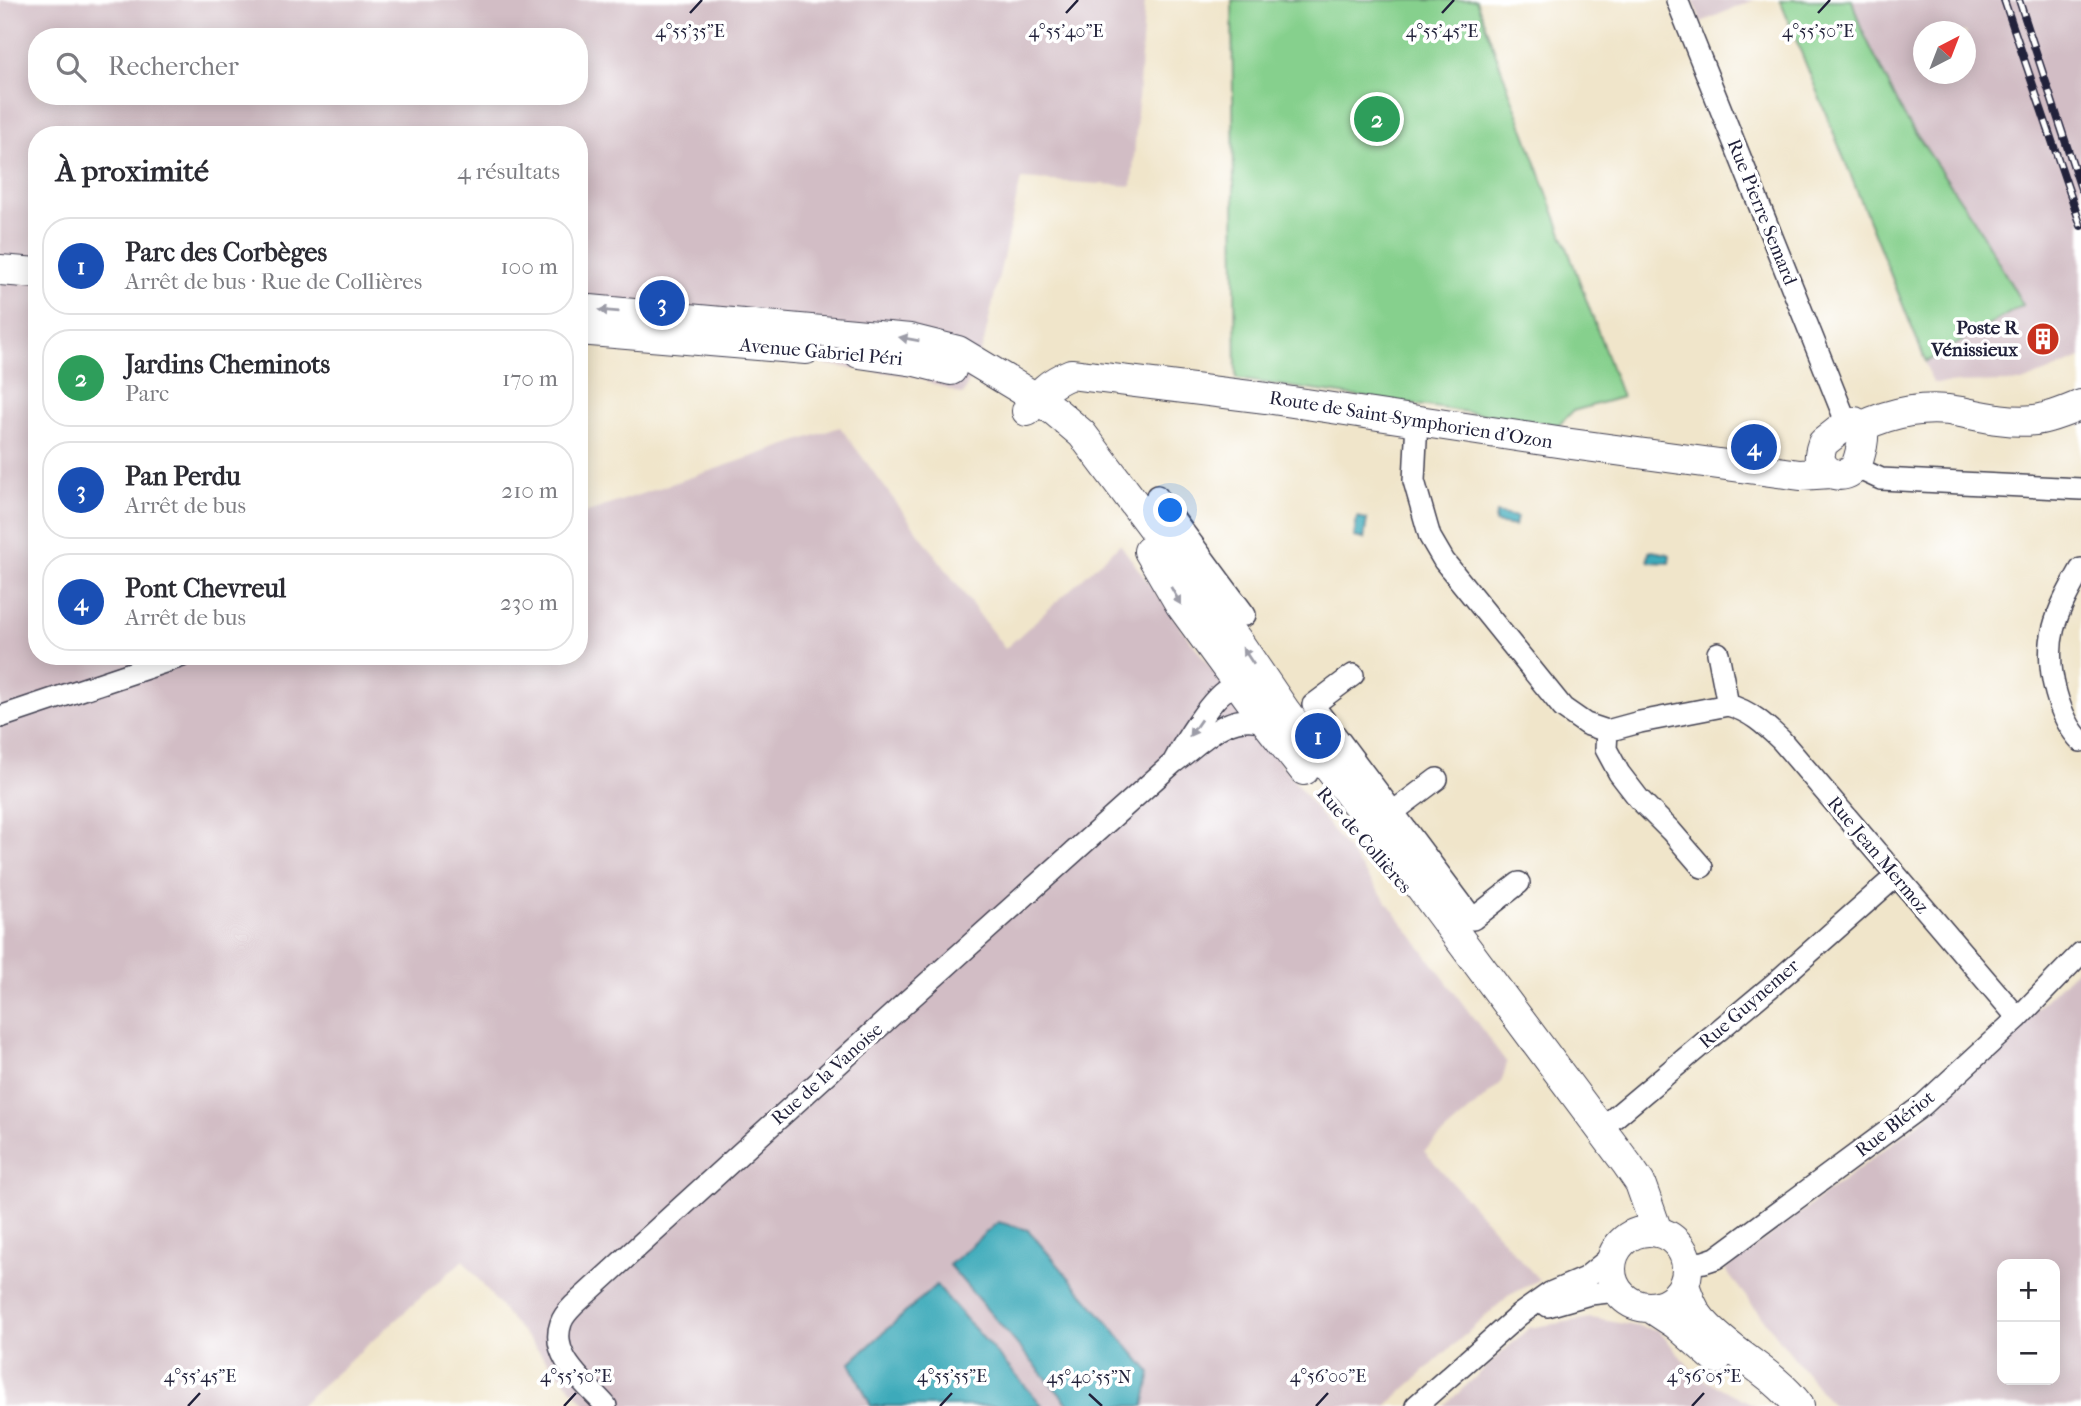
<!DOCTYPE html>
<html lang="fr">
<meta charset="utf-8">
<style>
:root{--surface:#fff;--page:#f7f7f7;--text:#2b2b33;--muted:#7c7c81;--line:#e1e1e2;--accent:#c8321e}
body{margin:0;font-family:"IM FELL French Canon",serif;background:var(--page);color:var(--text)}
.controls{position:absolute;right:21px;bottom:21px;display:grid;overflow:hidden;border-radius:14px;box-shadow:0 4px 18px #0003}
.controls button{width:63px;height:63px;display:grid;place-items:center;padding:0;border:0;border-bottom:2px solid var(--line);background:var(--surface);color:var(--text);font:35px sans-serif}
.compass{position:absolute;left:1913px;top:21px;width:63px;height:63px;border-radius:50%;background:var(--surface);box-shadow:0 4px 18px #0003;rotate:42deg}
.you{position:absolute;left:1171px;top:511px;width:24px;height:24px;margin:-18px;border:5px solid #fff;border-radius:50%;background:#1a73e8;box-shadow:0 0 0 10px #1a73e833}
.badge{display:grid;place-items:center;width:46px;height:46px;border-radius:50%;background:var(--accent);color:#fff;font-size:23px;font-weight:700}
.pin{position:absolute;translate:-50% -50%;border:4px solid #fff;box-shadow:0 2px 7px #0006}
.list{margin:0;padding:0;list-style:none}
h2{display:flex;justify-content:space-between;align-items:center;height:91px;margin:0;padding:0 28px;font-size:30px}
h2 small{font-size:23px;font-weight:400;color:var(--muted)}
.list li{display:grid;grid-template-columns:46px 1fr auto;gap:21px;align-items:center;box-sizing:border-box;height:98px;margin:0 14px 14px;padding:0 14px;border:2px solid var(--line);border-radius:28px}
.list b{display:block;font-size:26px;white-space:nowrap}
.list p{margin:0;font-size:23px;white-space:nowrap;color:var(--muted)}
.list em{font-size:23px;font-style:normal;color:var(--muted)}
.icon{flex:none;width:38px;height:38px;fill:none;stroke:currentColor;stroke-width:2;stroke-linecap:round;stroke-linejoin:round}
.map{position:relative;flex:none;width:2081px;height:1406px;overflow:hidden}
.search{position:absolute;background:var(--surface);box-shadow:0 4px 18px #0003;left:28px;top:28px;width:560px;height:77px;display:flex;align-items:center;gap:18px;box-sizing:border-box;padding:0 24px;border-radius:28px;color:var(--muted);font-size:26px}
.panel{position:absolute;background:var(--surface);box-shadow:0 4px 18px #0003;left:28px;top:126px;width:560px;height:539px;border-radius:28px}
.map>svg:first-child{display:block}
.industrial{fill:#d2bdc5;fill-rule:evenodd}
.green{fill:#86d08d;stroke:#547964;stroke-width:2}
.water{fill:#3caaba;stroke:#2f667a;stroke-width:2}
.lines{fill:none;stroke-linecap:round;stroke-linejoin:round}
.street-casing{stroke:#413f50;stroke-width:24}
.secondary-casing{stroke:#413f50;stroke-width:32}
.street{stroke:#fff;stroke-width:21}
.secondary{stroke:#fff;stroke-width:30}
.rail-casing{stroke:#22223b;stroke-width:8}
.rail{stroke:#fff;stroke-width:5;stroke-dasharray:16;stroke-linecap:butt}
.oneway{fill:#9c9ca7}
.ticks{fill:none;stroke:#22223b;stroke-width:2.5}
.labels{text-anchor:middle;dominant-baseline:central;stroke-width:7;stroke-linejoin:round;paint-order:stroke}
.street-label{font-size:19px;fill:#22223b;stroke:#fff}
.poi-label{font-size:19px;font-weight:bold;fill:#22223b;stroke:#fff;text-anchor:end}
.ticks-label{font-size:18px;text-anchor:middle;fill:#22223b;stroke:#fff;stroke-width:7;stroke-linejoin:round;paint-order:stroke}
</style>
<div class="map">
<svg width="2081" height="1406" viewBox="0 0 2081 1406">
<rect width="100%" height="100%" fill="#fff"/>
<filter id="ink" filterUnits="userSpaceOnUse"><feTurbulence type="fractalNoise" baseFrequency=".0143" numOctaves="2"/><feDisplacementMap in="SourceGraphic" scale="14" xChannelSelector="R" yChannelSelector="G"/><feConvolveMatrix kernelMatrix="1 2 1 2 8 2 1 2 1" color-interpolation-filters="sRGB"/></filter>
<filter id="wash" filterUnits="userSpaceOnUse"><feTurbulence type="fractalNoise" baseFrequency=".00686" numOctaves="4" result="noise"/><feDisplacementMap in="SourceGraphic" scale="28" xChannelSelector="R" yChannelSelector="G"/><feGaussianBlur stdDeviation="1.57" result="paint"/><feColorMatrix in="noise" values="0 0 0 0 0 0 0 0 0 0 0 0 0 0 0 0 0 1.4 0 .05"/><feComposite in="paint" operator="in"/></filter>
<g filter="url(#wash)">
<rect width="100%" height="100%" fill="#f0e5ca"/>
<path class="industrial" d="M0,0H1145L1132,186L1021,179L983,346L963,395L913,376L812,363L579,343V135H37V656H135L136,663L157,656H579V515L840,427L1005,649L1120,544L1265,742L1384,898L1507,1063L1501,1083L1424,1151L1539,1280L1508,1296L1386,1406H587L506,1314L463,1260L299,1406H0ZM37,37H579V96H37Z
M1693,0H1754L1701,22Z
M1780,0H2081V358L2022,382L1933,383ZM1924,32H1966V74H1924Z
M2081,965V1406H1832L1725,1270L1928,1116ZM2002,1264H2055V1380H2002Z
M1591,1318L1658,1330L1697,1376L1757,1406H1444L1529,1328Z"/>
<path class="green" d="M1232,0H1476L1622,397L1573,411L1559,425L1236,379Z
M1780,0H1852L1861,28L1904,116L1974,220L2023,305L1926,362Z"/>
<path class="water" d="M1496,513L1517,517L1515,526L1495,523Z
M1357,517L1367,519L1364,539L1354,537Z
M1652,551L1668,554L1670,555L1669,563L1650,562L1648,560L1649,552Z
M998,1222L1028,1230L1151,1373L1144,1406H1070L949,1265Z
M936,1285L1043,1406H871L850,1363Z"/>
</g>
<g filter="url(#ink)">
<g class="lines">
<defs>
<path id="street" d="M1677,0L1847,424
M1417,420L1414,481L1430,537L1444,561L1563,708L1586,724L1607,731L1640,722L1728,705C1750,711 1764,724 1781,740L2018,1018
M1855,467L1881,479L2081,489
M1157,496L1245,615
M2081,569C2055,615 2042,641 2056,693C2061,711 2068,728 2081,741
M1718,653L1728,705
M1353,675L1313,705L1473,919L1519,883
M1252,688C1246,687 1236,685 1230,688C1213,694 1182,746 1173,763C1201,743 1228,709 1267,723
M0,717L182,656
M1607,731L1606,749L1619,773L1639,799L1671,831L1702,867
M1393,812L1437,779
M1601,1129L1774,984L1896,876
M1687,1264L1704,1262L1716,1258L1923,1105L2018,1018L2081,953
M1548,1306L1590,1294L1617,1291
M606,1406C586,1383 549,1357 561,1323C563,1316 569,1310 574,1305L903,1005L1173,763
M1416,1406L1519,1315L1550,1293L1585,1278L1612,1256"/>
<path id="secondary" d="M0,270L37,273
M579,309L910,339L958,351L1036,398L1056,412L1082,434L1236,639L1285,711L1408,870L1627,1164L1640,1183L1657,1231
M579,330L806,349
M859,353L915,361L951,370
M1027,411C1040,392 1049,383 1071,374L1266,398L1564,443L1800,475L1831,473
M1855,422C1865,429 1864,435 1862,446C1860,453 1859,461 1855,467C1845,481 1823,475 1820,459C1819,454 1821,449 1823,443L1847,424Z
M1861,427C1891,412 1927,405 1961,412C1985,417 2010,423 2035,420C2050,418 2067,411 2081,405
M1149,551L1180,604L1267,723L1304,770
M1611 1269a38 38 0 1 1 76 0a38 38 0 1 1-76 0Z
M1684,1285C1689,1299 1694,1313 1704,1323C1733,1355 1773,1372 1799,1406
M1650,1307L1676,1324L1716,1359"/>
</defs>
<use href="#street" class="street-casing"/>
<use href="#secondary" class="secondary-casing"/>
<use href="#street" class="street"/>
<use href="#secondary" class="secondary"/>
<defs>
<path id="rail" d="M2004,0L2081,226
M2019,0L2081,189"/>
</defs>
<use href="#rail" class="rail-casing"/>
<use href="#rail" class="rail"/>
</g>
<defs><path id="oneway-solid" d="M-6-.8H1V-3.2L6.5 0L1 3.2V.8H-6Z" transform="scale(1.75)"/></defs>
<g class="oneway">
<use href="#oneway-solid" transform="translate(609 311) rotate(-175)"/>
<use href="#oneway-solid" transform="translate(909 339) rotate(-170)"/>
<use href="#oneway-solid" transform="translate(1176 596) rotate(60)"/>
<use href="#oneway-solid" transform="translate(1248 656) rotate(-124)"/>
<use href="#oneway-solid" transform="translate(1195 728) rotate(125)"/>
</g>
</g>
<path class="ticks" d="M690,13L702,0M1066,13L1078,0M1442,13L1454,0M1818,13L1830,0M1089,1394L1102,1406M188,1406L200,1393M564,1406L576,1393M940,1406L952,1393M1316,1406L1328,1393M1692,1406L1704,1393"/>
<defs>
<symbol id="building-disc" viewBox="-11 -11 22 22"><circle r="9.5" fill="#c8321e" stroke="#fff"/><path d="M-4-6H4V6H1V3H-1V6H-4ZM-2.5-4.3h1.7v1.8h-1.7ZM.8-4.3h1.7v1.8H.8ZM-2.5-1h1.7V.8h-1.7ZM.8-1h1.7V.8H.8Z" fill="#fff"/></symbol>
</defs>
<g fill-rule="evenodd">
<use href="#building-disc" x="2024" y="320" width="38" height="38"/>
</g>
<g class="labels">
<g class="street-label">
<text transform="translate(1762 212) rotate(68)">Rue Pierre Semard</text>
<text transform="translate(821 352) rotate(5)">Avenue Gabriel Péri</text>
<text transform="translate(1411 420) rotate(9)">Route de Saint-Symphorien d'Ozon</text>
<text transform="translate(1364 840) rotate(49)">Rue de Collières</text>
<text transform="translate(1878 855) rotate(50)">Rue Jean Mermoz</text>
<text transform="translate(1749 1004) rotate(-41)">Rue Guynemer</text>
<text transform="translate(827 1074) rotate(-42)">Rue de la Vanoise</text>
<text transform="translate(1895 1124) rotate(-38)">Rue Blériot</text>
</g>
<g class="poi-label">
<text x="2018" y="328">Poste R<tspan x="2018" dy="22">Vénissieux</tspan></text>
</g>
</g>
<g class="ticks-label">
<text x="690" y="37">4°55'35"E</text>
<text x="1066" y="37">4°55'40"E</text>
<text x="1442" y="37">4°55'45"E</text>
<text x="1818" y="37">4°55'50"E</text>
<text x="200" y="1382">4°55'45"E</text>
<text x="576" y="1382">4°55'50"E</text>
<text x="952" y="1382">4°55'55"E</text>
<text x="1328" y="1382">4°56'00"E</text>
<text x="1704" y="1382">4°56'05"E</text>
<text x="1089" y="1383">45°40'55"N</text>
</g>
</svg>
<div class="controls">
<button>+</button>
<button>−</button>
</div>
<svg class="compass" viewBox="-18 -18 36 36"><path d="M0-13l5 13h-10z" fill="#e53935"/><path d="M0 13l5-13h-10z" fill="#7c7c81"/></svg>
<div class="you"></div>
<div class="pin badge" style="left:1318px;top:736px;background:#1a4fb4">1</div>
<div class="pin badge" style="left:1377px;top:119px;background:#2e9e5b">2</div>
<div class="pin badge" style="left:662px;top:303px;background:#1a4fb4">3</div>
<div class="pin badge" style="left:1754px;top:447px;background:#1a4fb4">4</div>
<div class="search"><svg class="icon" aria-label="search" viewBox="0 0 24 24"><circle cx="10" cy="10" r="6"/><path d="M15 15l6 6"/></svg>Rechercher</div>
<section class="panel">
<h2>À proximité<small>4 résultats</small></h2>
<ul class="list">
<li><span class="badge" style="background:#1a4fb4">1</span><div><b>Parc des Corbèges</b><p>Arrêt de bus · Rue de Collières</p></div><em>100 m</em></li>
<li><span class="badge" style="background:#2e9e5b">2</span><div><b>Jardins Cheminots</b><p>Parc</p></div><em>170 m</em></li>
<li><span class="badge" style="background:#1a4fb4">3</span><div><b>Pan Perdu</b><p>Arrêt de bus</p></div><em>210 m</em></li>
<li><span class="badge" style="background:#1a4fb4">4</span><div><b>Pont Chevreul</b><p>Arrêt de bus</p></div><em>230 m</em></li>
</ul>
</section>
</div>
